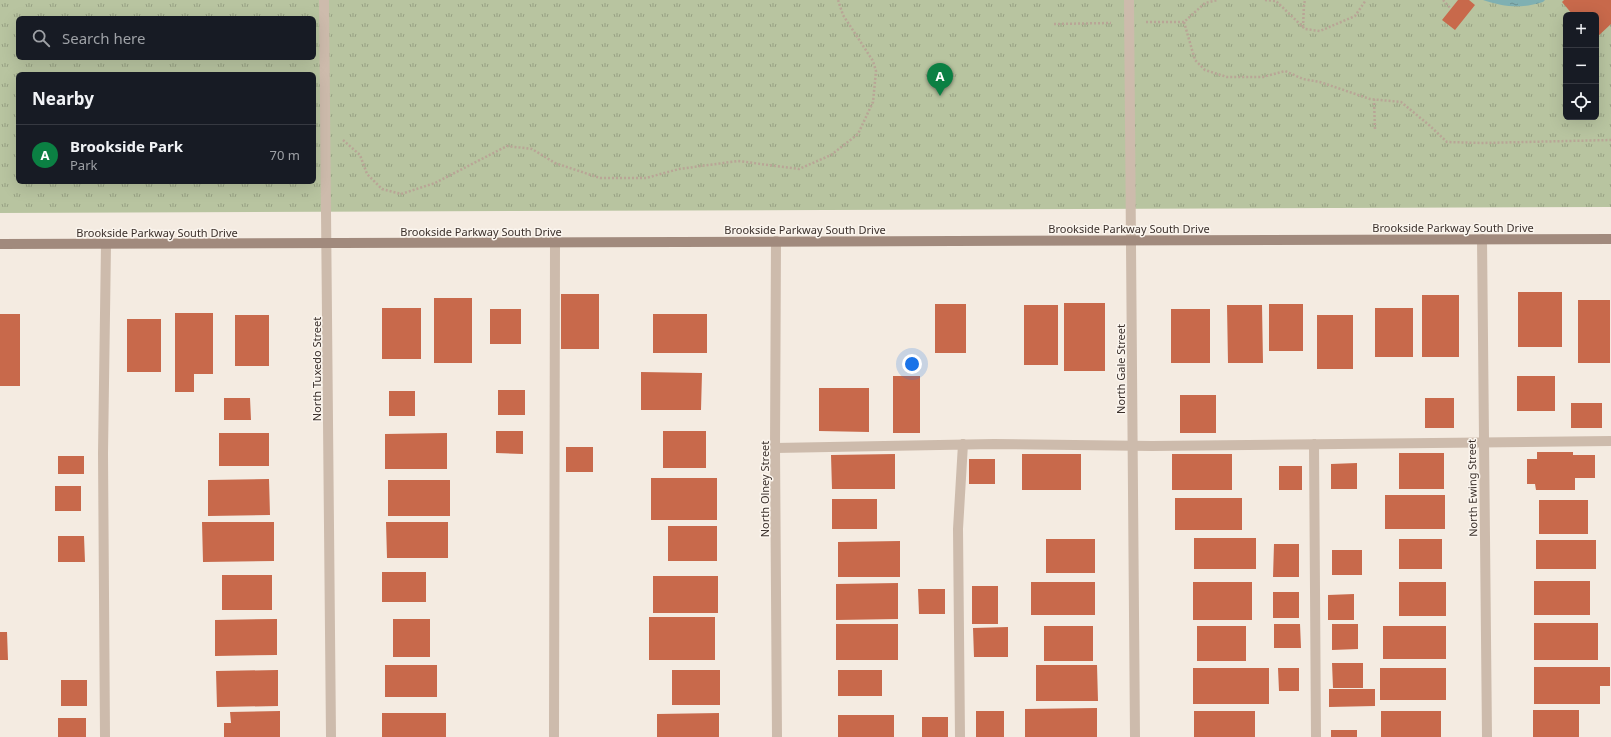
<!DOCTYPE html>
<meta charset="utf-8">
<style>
:root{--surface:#171b24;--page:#242831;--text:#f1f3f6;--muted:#9ea1a6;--line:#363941;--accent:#0b8043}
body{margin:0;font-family:"Noto Sans",sans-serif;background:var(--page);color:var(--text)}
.controls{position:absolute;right:12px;top:12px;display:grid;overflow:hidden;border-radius:6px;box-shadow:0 4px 16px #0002}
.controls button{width:36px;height:36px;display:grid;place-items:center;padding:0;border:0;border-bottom:1px solid var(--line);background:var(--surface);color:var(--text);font:20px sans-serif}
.you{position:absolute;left:912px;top:364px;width:14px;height:14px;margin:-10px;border:3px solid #fff;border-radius:50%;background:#1a73e8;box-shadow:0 0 0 6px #1a73e833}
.badge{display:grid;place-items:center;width:26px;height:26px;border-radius:50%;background:var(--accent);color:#fff;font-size:13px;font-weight:700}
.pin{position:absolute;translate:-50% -33px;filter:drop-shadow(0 1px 2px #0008)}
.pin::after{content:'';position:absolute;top:21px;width:14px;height:12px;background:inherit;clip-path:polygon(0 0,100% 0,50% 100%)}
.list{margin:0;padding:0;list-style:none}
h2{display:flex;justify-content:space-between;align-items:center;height:52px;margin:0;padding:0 16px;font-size:17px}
h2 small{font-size:13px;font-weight:400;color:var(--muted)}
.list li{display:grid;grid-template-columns:26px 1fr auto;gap:12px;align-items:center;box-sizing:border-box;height:60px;padding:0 16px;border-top:1px solid var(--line)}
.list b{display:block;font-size:15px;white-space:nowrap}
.list p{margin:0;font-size:13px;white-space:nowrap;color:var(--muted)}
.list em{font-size:13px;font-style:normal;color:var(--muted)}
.icon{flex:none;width:22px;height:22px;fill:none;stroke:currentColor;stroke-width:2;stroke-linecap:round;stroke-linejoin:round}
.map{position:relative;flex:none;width:1611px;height:737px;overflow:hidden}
.search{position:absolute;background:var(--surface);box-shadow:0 4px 16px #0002;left:16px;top:16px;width:300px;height:44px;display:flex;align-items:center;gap:10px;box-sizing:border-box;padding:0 14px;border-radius:6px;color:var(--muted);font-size:15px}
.panel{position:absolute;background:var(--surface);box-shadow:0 4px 16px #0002;left:16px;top:72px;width:300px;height:112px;border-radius:6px}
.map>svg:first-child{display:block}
.park{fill:url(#park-tufts);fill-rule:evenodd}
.water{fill:url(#water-ripples)}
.building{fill:#c8694b}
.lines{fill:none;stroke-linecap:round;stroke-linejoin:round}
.path{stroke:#b9a596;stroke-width:2.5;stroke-dasharray:2 2;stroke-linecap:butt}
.lane{stroke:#cdbbac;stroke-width:10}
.street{stroke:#cdbbac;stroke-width:10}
.secondary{stroke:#a18a7d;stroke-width:10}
.labels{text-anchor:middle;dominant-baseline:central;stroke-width:3;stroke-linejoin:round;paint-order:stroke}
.street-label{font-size:11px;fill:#3b302b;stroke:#fbf5ee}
</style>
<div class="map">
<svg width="1611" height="737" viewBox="0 0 1611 737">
<defs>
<pattern id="park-tufts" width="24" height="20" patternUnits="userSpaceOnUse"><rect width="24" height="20" fill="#b8c4a0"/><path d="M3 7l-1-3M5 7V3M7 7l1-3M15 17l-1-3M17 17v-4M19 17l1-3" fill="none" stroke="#97a083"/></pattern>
<pattern id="water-ripples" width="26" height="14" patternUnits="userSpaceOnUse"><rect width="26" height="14" fill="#7fb0b2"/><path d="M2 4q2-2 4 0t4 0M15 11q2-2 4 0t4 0" fill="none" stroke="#699091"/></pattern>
</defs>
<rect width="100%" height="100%" fill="#f4ebe1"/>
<path class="park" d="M0,0H1611V207L0,213ZM1566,15H1596V117H1566ZM18,18H314V58H18ZM18,74H314V182H18Z"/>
<path class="water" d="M1483,0H1545L1543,2C1520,9 1505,7 1483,0Z"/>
<path class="building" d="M1458,0H1469L1475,5L1455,30L1442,20Z
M1564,0H1611V24L1596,38V15H1573L1562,2Z
M1518,292H1562V347H1518Z
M561,294H599V349H561Z
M1422,295H1459V357H1422Z
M434,298H472V363H434Z
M1578,300H1610V363H1578Z
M1064,303H1105V371H1064Z
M935,304H966V353H935Z
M1269,304H1303V351H1269Z
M1024,305H1058V365H1024Z
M1227,305H1262L1263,363H1228Z
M382,308H421V359H382Z
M1375,308H1413V357H1375Z
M490,309H521V344H490Z
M1171,309H1210V363H1171Z
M175,313H213V374H194V392H175Z
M0,314H20V386H0Z
M653,314H707V353H653Z
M235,315H269V366H235Z
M1317,315H1353V369H1317Z
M127,319H161V372H127Z
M641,372L702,373L701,410H641Z
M893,376H920V433H893Z
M1517,376H1555V411H1517Z
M819,388H869V432L819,431Z
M498,390H525V415H498Z
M389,391H415V416H389Z
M1180,395H1216V433H1180Z
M224,398H250L251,420H224Z
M1425,398H1454V428H1425Z
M1571,403H1602V428H1571Z
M496,431H523V454L496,453Z
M663,431H706V468H663Z
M219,433H269V466H219Z
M447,433V469H385V434Z
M566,447H593V472H566Z
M1537,452H1573V455H1595V478H1575V490H1536L1535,484H1527V459H1537Z
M1399,453H1444V489H1399Z
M895,454V489H832L831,455Z
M1022,454H1081V490H1022Z
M1172,454H1232V490H1172Z
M58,456H84V474H58Z
M969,459H995V484H969Z
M1357,463V489H1331V464Z
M1279,466H1302V490H1279Z
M651,478H717V520H651Z
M269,479L270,515L208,516V480Z
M388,480H450V516H388Z
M55,486H81V511H55Z
M1385,495H1445V529H1385Z
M1175,498H1242V530H1175Z
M832,499H877V529H832Z
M1539,500H1588V534H1539Z
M202,522H274V561L203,562Z
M386,522H448V558H387Z
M668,526H717V561H668Z
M58,536H84L85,562H58Z
M1194,538H1256V569H1194Z
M1046,539H1095V573H1046Z
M1399,539H1442V569H1399Z
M1536,540H1596V569H1536Z
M900,541V577H838V542Z
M1274,544H1299V577H1273Z
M1332,550H1362V575H1332Z
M382,572H426V602H382Z
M222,575H272V610H222Z
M653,576H718V613H653Z
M1534,581H1590V615H1534Z
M1031,582H1095V615H1031Z
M1193,582H1252V620H1193Z
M1399,582H1446V616H1399Z
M898,583V619L836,620V584Z
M972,586H998V624H972Z
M918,589H945V614H919Z
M1273,592H1299V618H1273Z
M1354,594V620H1328V595Z
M649,617H715V660H649Z
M277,619V655L215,656V620Z
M393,619H430V657H393Z
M1534,623H1598V660H1534Z
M836,624H898V660H836Z
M1274,624H1300L1301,648H1274Z
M1332,624H1358V649L1332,650Z
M1044,626H1093V661H1044Z
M1197,626H1246V661H1197Z
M1383,626H1446V659H1383Z
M1008,627V657H974L973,628Z
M0,632H7L8,660H0Z
M1332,663H1363V688H1333Z
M385,665H437V697H385Z
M1036,665H1097L1098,701H1036Z
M1534,667H1610V686H1600V704H1534Z
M1193,668H1269V704H1193Z
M1278,668H1299V691H1279Z
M1380,668H1446V700H1380Z
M278,670V706L217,707L216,671Z
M672,670H720V705H672Z
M838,670H882V696H838Z
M61,680H87V706H61Z
M1329,689H1375V706L1329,707Z
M1097,708V737H1025V709Z
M1533,710H1579V737H1533Z
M280,711V737H224V723H231L230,712Z
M976,711H1004V737H976Z
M1194,711H1255V737H1194Z
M1381,711H1441V737H1381Z
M382,713H446V737H382Z
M719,713V737H657V714Z
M838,715H894V737H838Z
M922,717H948V737H922Z
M58,718H86V737H58Z
M1331,730H1357V737H1331Z"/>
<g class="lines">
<path class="path" d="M1265,0L1276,1L1305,29L1320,31L1355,16L1366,0
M1443,0L1451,9
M1146,22H1184L1205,3L1218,0
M1184,22L1195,60L1205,70L1227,77H1263L1285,71L1303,79L1320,82L1370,99L1401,102L1429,125L1447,142L1482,143L1611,140
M1054,24L1111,23
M1303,27L1304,5L1305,0
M1374,99L1375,131
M343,140L360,155L367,174L382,189L401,194L435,183L507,146L532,149L555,163L600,178H646L679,169L738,161L799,169L831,155L858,134L873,102L876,71L873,61L843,15L838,0"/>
<path class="lane" d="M1314,444L1316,737
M775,448L994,444L1152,446L1611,441
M105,737L103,453L106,244
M554,737L555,242
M960,737L958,529L963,444"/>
<path class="street" d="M324,0L331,737
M1129,0L1135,737
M1482,239L1487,737
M776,241L775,448L777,737"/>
<path class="secondary" d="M0,244L1611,239"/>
</g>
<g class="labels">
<g class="street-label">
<text x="1453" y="227">Brookside Parkway South Drive</text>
<text x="1129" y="228">Brookside Parkway South Drive</text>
<text x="805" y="229">Brookside Parkway South Drive</text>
<text x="481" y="231">Brookside Parkway South Drive</text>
<text x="157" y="232">Brookside Parkway South Drive</text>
<text transform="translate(316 369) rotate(-90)">North Tuxedo Street</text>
<text transform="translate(1120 369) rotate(-90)">North Gale Street</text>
<text transform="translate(1472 488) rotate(-91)">North Ewing Street</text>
<text transform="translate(764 489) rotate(-90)">North Olney Street</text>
</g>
</g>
</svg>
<div class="controls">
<button>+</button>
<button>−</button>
<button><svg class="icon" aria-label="locate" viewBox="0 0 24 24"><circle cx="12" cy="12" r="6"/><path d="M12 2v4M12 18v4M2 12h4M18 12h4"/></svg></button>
</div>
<div class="you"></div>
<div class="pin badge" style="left:940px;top:96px">A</div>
<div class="search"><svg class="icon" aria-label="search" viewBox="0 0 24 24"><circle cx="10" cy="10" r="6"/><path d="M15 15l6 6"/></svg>Search here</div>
<section class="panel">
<h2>Nearby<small></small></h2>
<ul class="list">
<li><span class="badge">A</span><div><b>Brookside Park</b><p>Park</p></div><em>70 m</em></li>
</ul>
</section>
</div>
